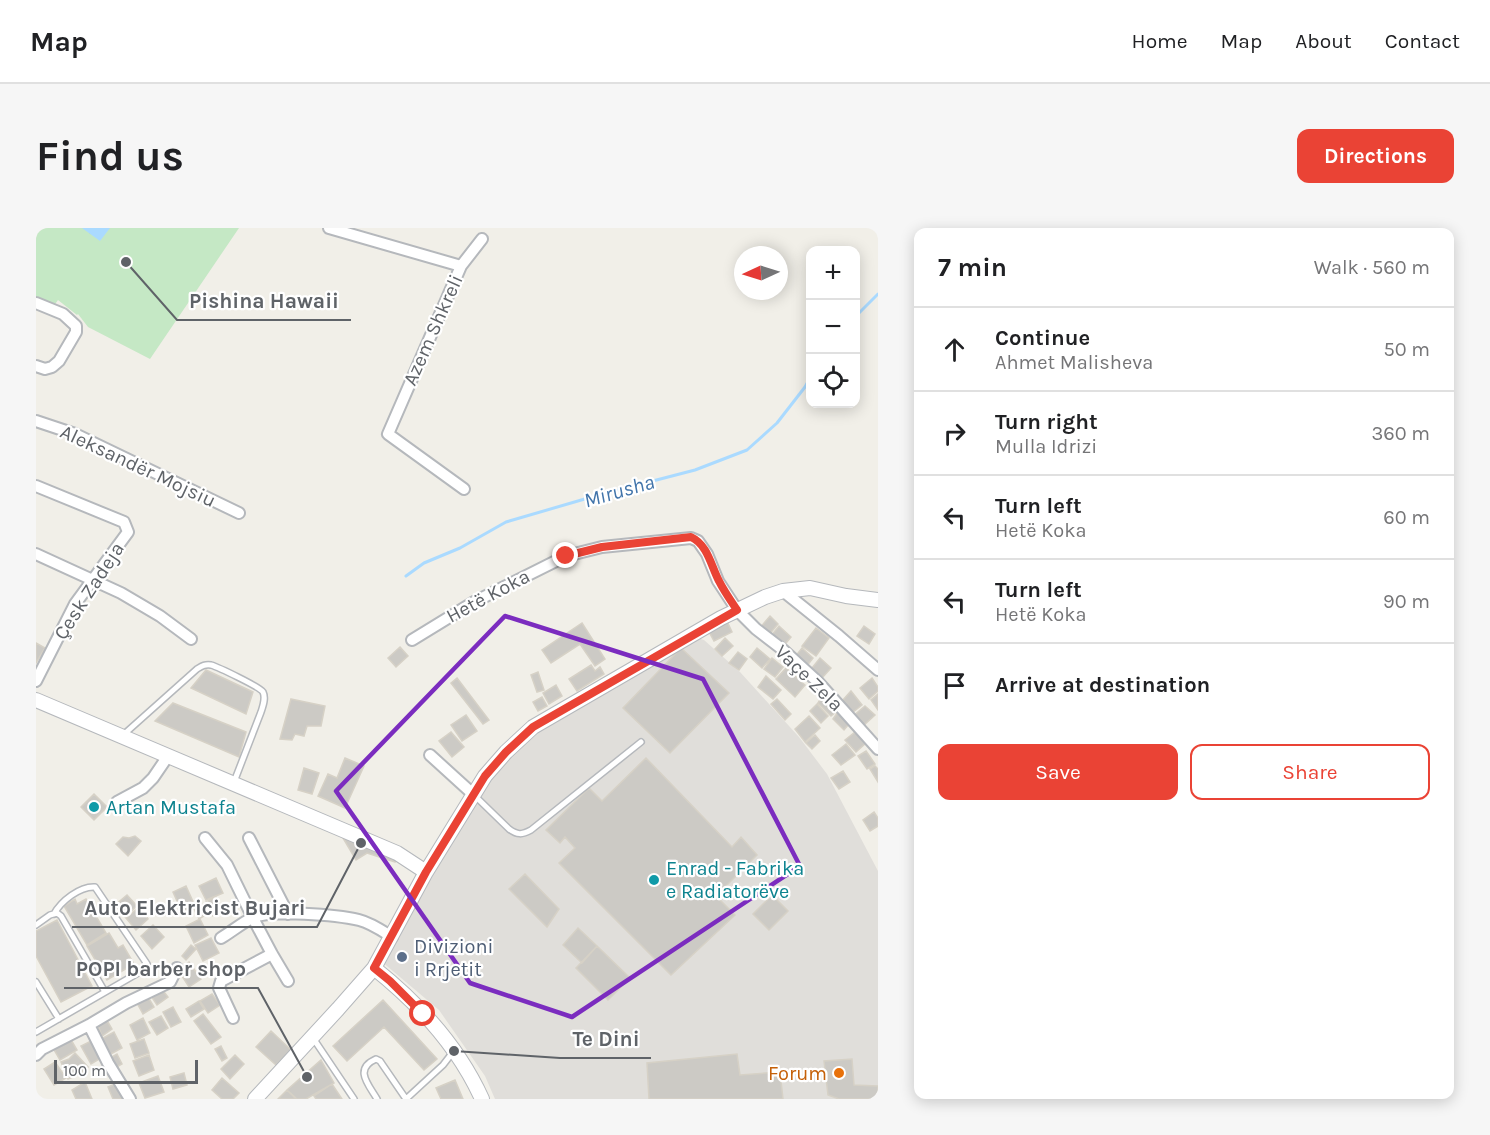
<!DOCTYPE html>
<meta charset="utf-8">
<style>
:root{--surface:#fff;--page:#f6f6f6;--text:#202124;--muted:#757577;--line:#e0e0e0;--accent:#ea4335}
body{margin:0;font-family:Karla,sans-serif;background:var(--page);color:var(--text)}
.controls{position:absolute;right:18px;top:18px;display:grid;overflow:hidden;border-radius:12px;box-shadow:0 3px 15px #0003}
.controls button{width:54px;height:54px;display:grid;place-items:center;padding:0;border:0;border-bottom:2px solid var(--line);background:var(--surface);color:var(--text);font:30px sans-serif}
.compass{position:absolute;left:698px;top:18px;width:54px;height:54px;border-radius:50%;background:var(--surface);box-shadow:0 3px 15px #0003;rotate:266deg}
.scale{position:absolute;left:18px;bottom:15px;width:144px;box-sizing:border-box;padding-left:6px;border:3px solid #5f6368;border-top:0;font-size:16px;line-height:21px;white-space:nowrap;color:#5f6368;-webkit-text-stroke:4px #fff;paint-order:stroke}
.stop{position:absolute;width:18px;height:18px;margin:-14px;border:4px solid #ea4335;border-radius:50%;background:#fff}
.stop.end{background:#ea4335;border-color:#fff;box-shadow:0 2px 6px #0008}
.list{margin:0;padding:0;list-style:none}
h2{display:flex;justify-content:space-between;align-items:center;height:78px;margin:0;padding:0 24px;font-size:26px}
h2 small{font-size:20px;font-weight:400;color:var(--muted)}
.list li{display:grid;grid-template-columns:39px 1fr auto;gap:18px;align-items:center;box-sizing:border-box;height:84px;padding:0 24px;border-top:2px solid var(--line)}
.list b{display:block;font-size:22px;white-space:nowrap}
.list p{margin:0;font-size:20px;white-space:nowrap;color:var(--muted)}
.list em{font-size:20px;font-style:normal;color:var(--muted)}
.actions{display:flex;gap:12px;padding:18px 24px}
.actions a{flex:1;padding:14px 0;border:2px solid var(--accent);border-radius:12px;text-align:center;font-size:21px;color:var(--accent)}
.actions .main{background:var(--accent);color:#fff}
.icon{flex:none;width:33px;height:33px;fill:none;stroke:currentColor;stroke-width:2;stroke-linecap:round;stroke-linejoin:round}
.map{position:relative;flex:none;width:842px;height:871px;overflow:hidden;border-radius:12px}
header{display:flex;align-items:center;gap:36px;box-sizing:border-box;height:84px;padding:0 30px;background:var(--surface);border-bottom:2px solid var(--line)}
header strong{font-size:28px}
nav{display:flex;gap:33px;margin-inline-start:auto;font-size:21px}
.intro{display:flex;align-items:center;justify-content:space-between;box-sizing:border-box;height:144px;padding:0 36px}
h1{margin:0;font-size:42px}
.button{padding:15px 27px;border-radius:12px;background:var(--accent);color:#fff;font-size:21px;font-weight:700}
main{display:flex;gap:36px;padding:0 36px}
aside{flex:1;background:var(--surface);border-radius:12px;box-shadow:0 3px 15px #0003}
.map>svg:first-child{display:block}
.industrial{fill:#e0deda}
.pitch{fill:#c5e8c5}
.water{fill:url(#water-ripples)}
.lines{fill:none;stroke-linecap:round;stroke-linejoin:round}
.stream{stroke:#aadaff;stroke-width:3}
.building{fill:#cccac5;stroke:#d6d1c6;stroke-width:1.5}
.service-casing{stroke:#b5b8bc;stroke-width:8}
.minor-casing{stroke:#b5b8bc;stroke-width:14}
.tertiary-casing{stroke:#b5b8bc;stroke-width:16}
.service{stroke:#fff;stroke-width:5}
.minor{stroke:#fff;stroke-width:10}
.tertiary{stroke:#fff;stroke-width:14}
.route{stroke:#ea4335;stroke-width:8}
.marked{fill:none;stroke:#7b2cbf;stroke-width:4.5;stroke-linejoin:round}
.culture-dot{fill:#0f9aa8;stroke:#fff;stroke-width:2}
.service-dot{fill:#5c6f8a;stroke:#fff;stroke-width:2}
.food-dot{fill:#e8710a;stroke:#fff;stroke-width:2}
.labels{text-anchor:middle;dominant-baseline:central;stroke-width:4.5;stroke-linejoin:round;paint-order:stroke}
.street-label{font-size:20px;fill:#5f6368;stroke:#fff}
.culture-label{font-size:20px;fill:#0d838f;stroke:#fff;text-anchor:start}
.service-label{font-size:20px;fill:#4e5e75;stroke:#fff;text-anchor:start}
.food-label{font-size:20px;fill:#c56008;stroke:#fff;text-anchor:end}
.water-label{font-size:21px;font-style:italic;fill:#4174aa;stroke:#fff}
.leader{fill:none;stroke:#5f6368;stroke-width:2}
.callout-dot{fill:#5f6368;stroke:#fff;stroke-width:2}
.callout-label{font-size:21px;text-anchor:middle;font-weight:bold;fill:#5f6368;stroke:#fff;stroke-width:4.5;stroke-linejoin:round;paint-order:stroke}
</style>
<header>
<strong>Map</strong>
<nav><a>Home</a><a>Map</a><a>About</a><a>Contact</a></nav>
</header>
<div class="intro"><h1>Find us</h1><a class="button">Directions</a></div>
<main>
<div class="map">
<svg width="842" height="871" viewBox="0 0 842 871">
<defs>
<pattern id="water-ripples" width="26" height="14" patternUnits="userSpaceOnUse" patternTransform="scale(1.5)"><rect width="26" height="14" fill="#aadaff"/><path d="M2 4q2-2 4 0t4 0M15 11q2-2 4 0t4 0" fill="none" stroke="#8eb4d2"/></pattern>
</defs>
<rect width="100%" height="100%" fill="#f1efe8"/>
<path class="industrial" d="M655,408L668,412L704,444L763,509L791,546L842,643V871H459L449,848L403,782L345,733L438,567L497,499Z"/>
<path class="pitch" d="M0,0H203L114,131L52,99L42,86L41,87L22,72L17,79L11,77L0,68Z"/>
<path class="water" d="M46,0H74L64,13Z"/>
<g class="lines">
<path class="stream" d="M820,88L842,66
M370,348L388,335L424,320L470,294L559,268L659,242L711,222L741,195L769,159L774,150"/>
</g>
<path class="building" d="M734,388L742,396L732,408L723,401Z
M690,391L696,404L678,413L671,400Z
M546,395L569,431L559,438L544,416L515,435L506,422Z
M743,398L755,409L746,420L734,409Z
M828,398L839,406L833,416L821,408Z
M780,400L793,410L780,428L766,418Z
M689,410L697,418L686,428L679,421Z
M0,415L9,420L0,435Z
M364,419L372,428L360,439L352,430Z
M645,420L693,465L634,525L587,480Z
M721,420L734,431L726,440L714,429Z
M766,420L777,430L770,439L758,430Z
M702,424L711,431L703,442L693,435Z
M736,430L747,439L739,449L728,441Z
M784,430L795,440L786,450L776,440Z
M555,437L559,443L564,439L568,446L541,463L533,451Z
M750,440L769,457L759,469L740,451Z
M170,442L217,464L210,486L155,460Z
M502,444L508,462L501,464L495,447Z
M730,448L745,462L737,471L722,459Z
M421,450L453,492L447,496L415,455Z
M836,450L842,459V463L833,471L824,460Z
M520,457L526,468L513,476L507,465Z
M815,463L826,477L816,485L806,473Z
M842,466V482L835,472Z
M787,467L801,483L795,488L782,475Z
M506,469L511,478L502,483L497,474Z
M255,471L289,478L285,498H271L268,508L259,506L256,512L244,511Z
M741,471L755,486L749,492L735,476Z
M137,475L210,504L203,529L119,493Z
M781,476L792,488L785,495L774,483Z
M829,478L839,487L826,499L817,488Z
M802,484L813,496L808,502L797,491Z
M430,487L441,503L426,513L415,497Z
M773,488L784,500L769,514L759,501Z
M415,504L428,519L416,529L403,513Z
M819,504L829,516L820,524L809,512Z
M779,507L784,513L776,521L770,515Z
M810,516L819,527L805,537L796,527Z
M830,523L839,536L831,541L822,528Z
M309,530L328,538L309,580L282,568L292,546L301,550Z
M610,530L696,619L705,609L721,627L680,668L699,687L635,747L523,635L539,620L529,609L524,615L510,602L553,560L566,573Z
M839,538L842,541V554L834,541Z
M268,540L283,545L276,566L262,562Z
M807,543L814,554L803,561L795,550Z
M58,566L71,579L58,592L45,579Z
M838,584L842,590V598L834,603L827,592Z
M312,604L361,625L359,634L331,625L320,632L307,610Z
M99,608L105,613L92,628L80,616L87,609L93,610Z
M489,646L523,681L511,699L473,661Z
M180,650L187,665L170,672L163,658Z
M150,658L159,678L146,684L137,664Z
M91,667L101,678L89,689L79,677Z
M736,667L752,683L733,702L717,686Z
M180,669L186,682L177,688L170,674Z
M39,671L41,676L50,671L70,705L51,717L28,678Z
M168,676L173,685L163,691L158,681Z
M103,679L112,691L100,702L90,690Z
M164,691L172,707L158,715L150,698Z
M21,692L56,758L25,774L0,728V703Z
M117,697L128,709L116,721L105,708Z
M542,700L561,718L546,735L527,717Z
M73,705L82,720L87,717L98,736L71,752L51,718Z
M175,710L183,725L167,733L159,717Z
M155,717L160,721L150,732L146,728Z
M561,718L594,750L572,772L540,740Z
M153,734L165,751L153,759L142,742Z
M125,760L132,769L121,777L115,768Z
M176,766L184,777L172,785L164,773Z
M112,769L118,779L107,786L101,775Z
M347,772L401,831L388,842L348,799L311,833L297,818Z
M163,773L168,781L155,789L150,781Z
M137,779L145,794L135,799L127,784Z
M167,786L185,809L175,816L158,793Z
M125,788L132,800L121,807L113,794Z
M69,789L76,801L66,808L61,795Z
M107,790L114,805L101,812L94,797Z
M235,803L255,822L240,837L220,819Z
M78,804L86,820L73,827L65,811Z
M34,810L41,822L24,832L17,820Z
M108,811L113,825L99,830L94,816Z
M57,812L65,830L55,836L45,818Z
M185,818L191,830L186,833L179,821Z
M39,825L52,839L44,846L32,851L25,834L33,831Z
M81,826L86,836L79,840L74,830Z
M701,826L704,847L744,844L747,871H613L611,835Z
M113,827L118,842L103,848L97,833Z
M199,827L208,836L194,851L185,841Z
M816,831L818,857L842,858V871H803L792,867L788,833Z
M285,832L298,855L270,871H261L251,862Z
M19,834L30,850L18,857L8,841Z
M148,845L151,857L137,861L134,849Z
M122,848L128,864L109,870L103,855Z
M186,850L203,865L197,871H186L176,862Z
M419,852L427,871H405L400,860Z
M49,854L56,871H40L36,862Z
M82,855L91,871H77L72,859Z
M296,856L306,871H280L278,868Z
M251,862L260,871H242Z"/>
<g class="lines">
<defs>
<path id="service" d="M86,508L161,441C166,438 169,436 175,437C182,439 224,459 227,464C230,470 227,478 225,484L198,554
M438,567L473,601C481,607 486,607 495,602L605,514
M0,697L14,687L21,685L25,688L69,764
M0,754L23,791
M0,804L102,745L111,736L59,659C44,658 25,673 18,686
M277,810L318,871
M341,871C333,857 317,841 340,831L344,833L370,871
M370,871L407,837L417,824"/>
<path id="minor" d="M293,0L425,38L352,206L428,261
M425,38L446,11
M0,75L27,86L40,98V104L23,133L16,139L9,141L0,138
M0,193L39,206L203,285
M0,258L88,294L92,304L39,376L0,453
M0,326L85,365L124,388L155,411
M747,363L803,408L842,442
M376,412L438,374L530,328L566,319L655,310L662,313L671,326L682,353L701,382L720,401L746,421L782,454L842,521
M394,527L438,567
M81,574L107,560L117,550L132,528
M169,610L191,637L217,690L236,726L252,753
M213,610L252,686
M185,710C195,704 206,695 216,690C234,681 302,687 323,692C335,695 345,702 356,709
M197,790L183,760L185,753L236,726
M53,797L72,835L94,871
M0,827L6,821L53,797L90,775L134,754L141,740"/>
<path id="tertiary" d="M0,472L361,625L390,644
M338,740C382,775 423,820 446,871
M219,871L302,781L338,740L390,644L449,548L470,524L497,499L685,390L729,369L747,363L774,360L810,368L842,372"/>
</defs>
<use href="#service" class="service-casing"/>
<use href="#minor" class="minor-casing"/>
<use href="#tertiary" class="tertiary-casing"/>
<use href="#service" class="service"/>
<use href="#minor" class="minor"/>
<use href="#tertiary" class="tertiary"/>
</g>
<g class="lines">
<path class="route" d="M387,786L354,753L338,740L390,644L449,548L470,524L497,499L701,382C695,373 688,363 683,353C675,338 672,317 655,309L566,319L530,328"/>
</g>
<path class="marked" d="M469,388L667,451L764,638L536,789L434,755L300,563Z"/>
<g class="culture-dot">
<circle cx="58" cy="579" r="6"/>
<circle cx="618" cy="652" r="6"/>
</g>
<circle class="service-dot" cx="366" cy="729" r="6"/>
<circle class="food-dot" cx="803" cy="845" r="6"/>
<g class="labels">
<g class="street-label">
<text transform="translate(397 102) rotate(-66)">Azem Shkreli</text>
<text transform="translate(102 238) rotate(25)">Aleksandër Mojsiu</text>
<text transform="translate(53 363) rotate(-57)">Çesk Zadeja</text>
<text transform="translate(452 368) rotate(-28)">Hetë Koka</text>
<text transform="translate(773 450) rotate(44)">Vaçe Zela</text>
</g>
<g class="culture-label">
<text x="70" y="579">Artan Mustafa</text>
<text x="630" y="640">Enrad - Fabrika<tspan x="630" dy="23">e Radiatorëve</tspan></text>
</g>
<g class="service-label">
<text x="378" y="718">Divizioni<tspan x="378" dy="23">i Rrjetit</tspan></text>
</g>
<g class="food-label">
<text x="791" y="845">Forum</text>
</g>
<g class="water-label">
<text transform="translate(583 263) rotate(-16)">Mirusha</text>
</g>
</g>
<path class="leader" d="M90 34L141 92H315M325 615L281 699H36M271 849L222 760H28M418 823L524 830H615"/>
<g class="callout-dot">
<circle cx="90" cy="34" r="6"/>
<circle cx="325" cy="615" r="6"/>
<circle cx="271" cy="849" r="6"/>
<circle cx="418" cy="823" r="6"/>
</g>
<g class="callout-label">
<text x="228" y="80">Pishina Hawaii</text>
<text x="159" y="687">Auto Elektricist Bujari</text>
<text x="125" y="748">POPI barber shop</text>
<text x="570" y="818">Te Dini</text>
</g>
</svg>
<div class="controls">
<button>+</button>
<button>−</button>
<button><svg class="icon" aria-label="locate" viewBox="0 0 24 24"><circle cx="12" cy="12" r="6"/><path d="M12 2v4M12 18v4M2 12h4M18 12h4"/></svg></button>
</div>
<svg class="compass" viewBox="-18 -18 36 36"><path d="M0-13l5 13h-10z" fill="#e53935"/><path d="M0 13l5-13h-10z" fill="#757577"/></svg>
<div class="scale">100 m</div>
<div class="stop" style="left:387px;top:786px"></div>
<div class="stop end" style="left:530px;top:328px"></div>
</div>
<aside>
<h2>7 min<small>Walk · 560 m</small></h2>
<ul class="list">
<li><svg class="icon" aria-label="ahead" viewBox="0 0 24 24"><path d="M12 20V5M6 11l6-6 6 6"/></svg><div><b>Continue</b><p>Ahmet Malisheva</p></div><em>50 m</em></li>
<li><svg class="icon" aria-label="right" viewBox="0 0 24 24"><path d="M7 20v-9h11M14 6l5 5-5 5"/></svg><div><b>Turn right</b><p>Mulla Idrizi</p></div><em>360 m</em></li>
<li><svg class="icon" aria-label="left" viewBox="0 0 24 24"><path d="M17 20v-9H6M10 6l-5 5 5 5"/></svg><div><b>Turn left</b><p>Hetë Koka</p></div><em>60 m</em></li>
<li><svg class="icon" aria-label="left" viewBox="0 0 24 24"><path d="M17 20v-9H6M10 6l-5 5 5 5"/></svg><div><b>Turn left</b><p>Hetë Koka</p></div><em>90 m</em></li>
<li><svg class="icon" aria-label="arrive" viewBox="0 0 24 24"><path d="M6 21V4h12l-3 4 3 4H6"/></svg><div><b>Arrive at destination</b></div></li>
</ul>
<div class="actions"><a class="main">Save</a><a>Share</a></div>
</aside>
</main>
